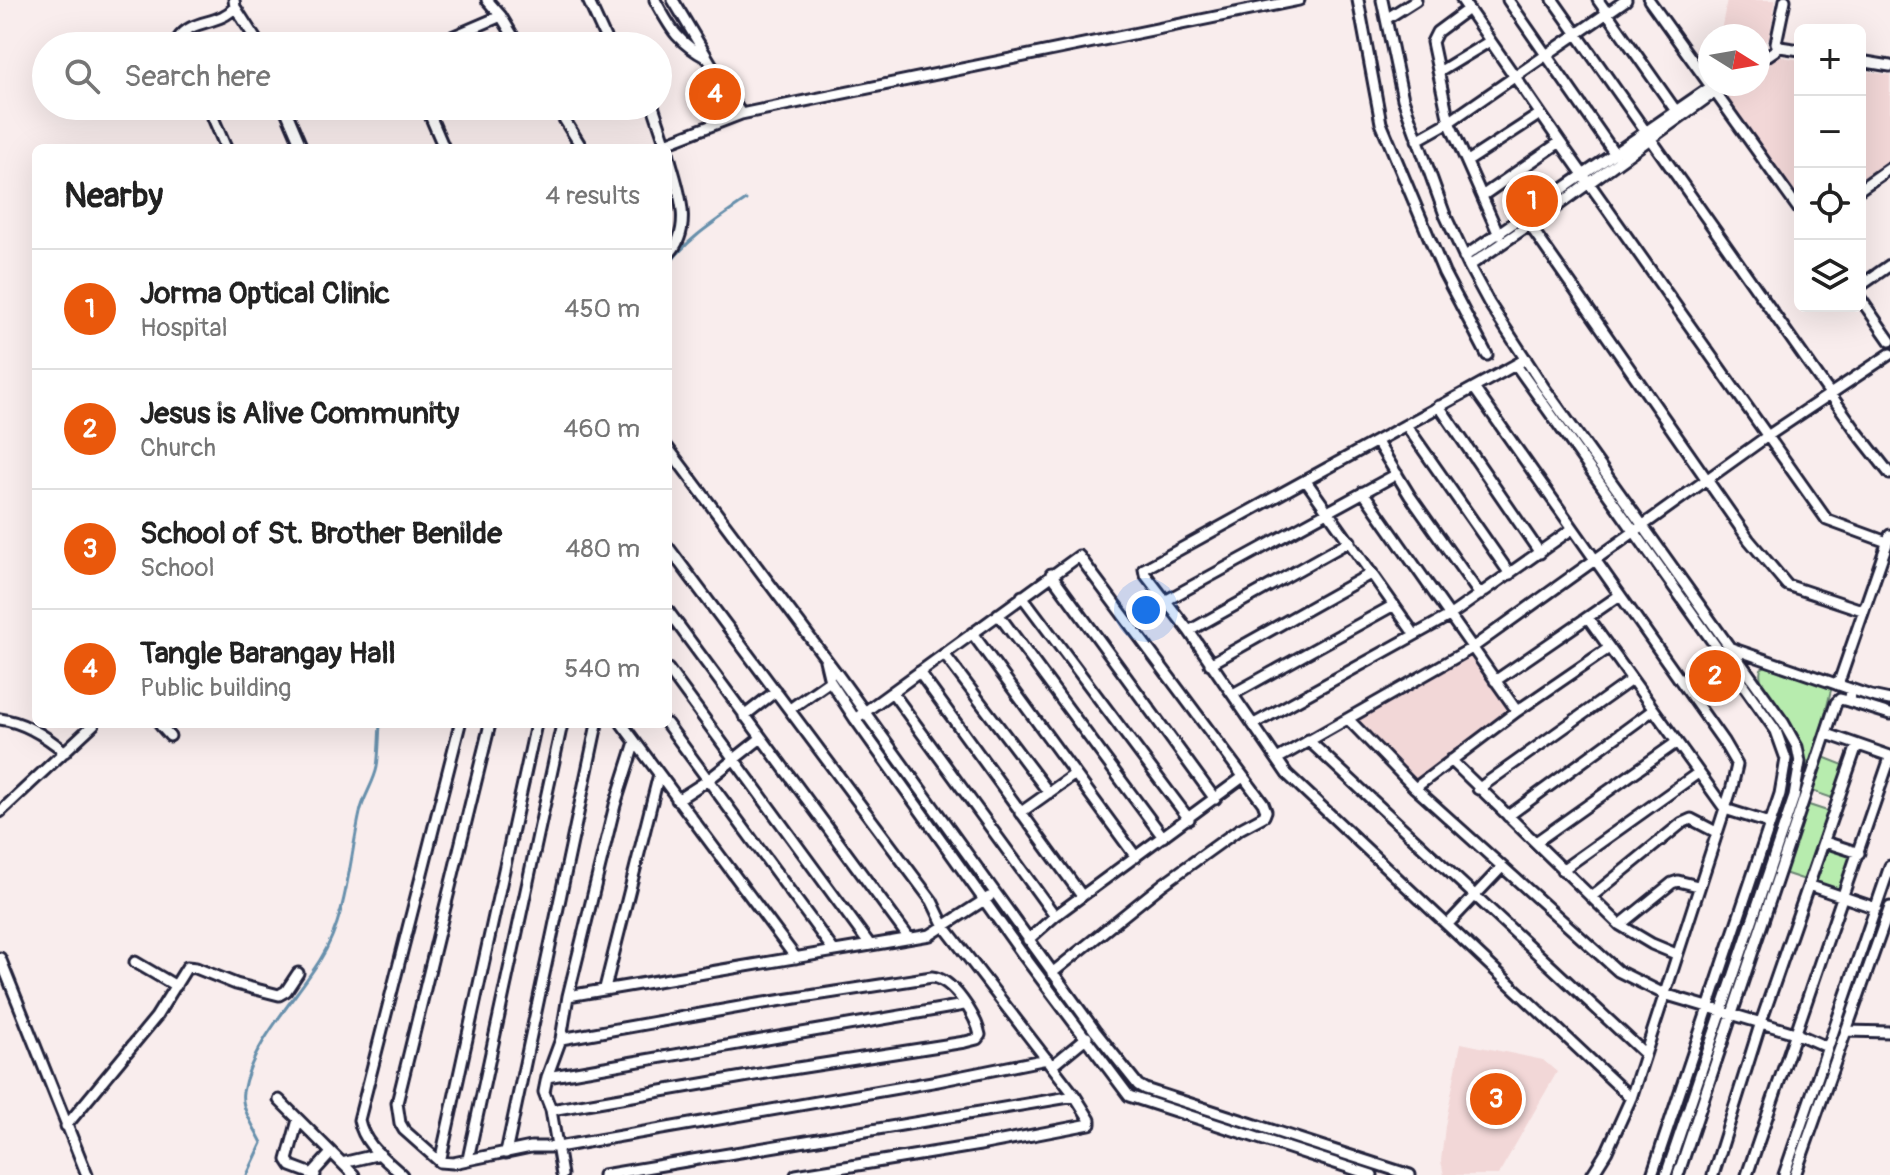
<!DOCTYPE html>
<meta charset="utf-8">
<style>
:root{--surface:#fff;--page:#f2f2f2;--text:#222;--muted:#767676;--line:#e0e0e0;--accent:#ea580c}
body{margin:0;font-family:Pangolin,sans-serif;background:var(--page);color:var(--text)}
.controls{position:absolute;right:24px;top:24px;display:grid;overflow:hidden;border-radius:12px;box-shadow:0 8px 32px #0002}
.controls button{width:72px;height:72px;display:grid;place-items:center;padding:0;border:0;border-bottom:2px solid var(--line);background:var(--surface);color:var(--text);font:40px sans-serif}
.compass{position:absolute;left:1698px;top:24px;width:72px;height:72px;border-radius:50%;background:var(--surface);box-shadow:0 8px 32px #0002;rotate:101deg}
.you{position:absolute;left:1146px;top:610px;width:28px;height:28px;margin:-20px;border:6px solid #fff;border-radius:50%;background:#1a73e8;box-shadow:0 0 0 12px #1a73e833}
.badge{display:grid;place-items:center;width:52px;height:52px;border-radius:50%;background:var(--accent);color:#fff;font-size:26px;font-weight:700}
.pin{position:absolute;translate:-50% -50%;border:4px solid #fff;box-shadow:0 2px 8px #0006}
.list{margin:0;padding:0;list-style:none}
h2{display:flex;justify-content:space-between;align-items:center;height:104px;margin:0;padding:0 32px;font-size:34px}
h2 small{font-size:26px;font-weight:400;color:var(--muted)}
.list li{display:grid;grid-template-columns:52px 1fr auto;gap:24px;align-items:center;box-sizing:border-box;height:120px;padding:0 32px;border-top:2px solid var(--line)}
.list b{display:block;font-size:30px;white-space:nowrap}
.list p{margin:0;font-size:26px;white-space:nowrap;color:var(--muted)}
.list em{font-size:26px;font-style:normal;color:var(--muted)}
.icon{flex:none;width:44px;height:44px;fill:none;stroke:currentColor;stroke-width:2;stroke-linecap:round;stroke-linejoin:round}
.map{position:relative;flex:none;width:1890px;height:1175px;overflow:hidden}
.search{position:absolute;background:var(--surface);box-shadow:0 8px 32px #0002;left:32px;top:32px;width:640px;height:88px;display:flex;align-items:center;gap:20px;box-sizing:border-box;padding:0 28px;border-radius:44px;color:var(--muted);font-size:30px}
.panel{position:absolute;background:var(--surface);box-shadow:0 8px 32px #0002;left:32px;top:144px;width:640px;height:584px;border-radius:12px}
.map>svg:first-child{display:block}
.built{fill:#f2d7d7}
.green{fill:#b7ecae;stroke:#6c8774;stroke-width:2}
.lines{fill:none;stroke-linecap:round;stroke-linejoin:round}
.stream{stroke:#6790ac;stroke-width:3}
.minor-casing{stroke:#22223b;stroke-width:15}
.minor{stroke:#fff;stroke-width:9}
</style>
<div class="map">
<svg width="1890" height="1175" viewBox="0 0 1890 1175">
<rect width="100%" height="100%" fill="#f9eded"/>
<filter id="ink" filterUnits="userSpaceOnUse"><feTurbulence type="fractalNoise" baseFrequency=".0125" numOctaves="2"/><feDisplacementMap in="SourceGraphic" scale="16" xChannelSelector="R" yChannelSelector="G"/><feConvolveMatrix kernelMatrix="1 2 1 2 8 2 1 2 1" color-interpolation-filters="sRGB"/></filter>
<g filter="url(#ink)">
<path class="built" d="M1727,0H1776L1769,39L1758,46V36H1720Z
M1777,56L1800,60V201L1725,95L1740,84H1758V70Z
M1860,70L1890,75V159L1860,180Z
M1474,652L1513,710L1415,784L1356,721Z
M1461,1043L1543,1060L1557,1072L1498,1175H1444L1441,1161L1445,1126Z"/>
<path class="green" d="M1768,664L1832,686L1809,779L1730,1007L1728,1003L1804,778C1804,768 1806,757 1802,746C1794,726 1754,689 1761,669Z
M1773,717H1776C1786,730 1795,744 1797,761C1801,789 1758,894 1746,927L1743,929L1738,926L1739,921L1788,781L1789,751Z
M1823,757L1846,766L1835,799L1812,791Z
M1806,804L1830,812L1808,881L1784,873Z
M1829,847L1852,855L1840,893L1816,883Z"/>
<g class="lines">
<path class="stream" d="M668,266C686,239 719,219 746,200
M1803,1134L1814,1103
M247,1175L262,1143C255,1128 240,1108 243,1092C251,1044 295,1000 320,960C347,917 349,862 360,813C363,797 374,783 377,767C379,753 379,738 380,724"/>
<defs>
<path id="minor" d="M234,0L235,7L260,46
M487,0L501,16L519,46
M588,0L609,46
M655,0C671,29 677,42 707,58
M673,0L741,114
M1358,0L1381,123L1444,273L1487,355
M1382,0L1403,99L1445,215L1469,266L1489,303L1543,386L1783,722L1797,747L1800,762L1794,797L1666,1175
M1462,0L1560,142L1827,520L1887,542
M1508,0L1615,154
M1553,0L1857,432L1890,474
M1598,0L1676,111
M1649,0L1800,211
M1785,0L1776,43L1780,47L1800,50
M1468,9L1437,32L1432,42L1449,122L1499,235
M1386,19L1416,0
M181,46L178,39C192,18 219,26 235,7
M431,46L501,16
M1860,61L1890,66
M1758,62L1780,47
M1439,72L1490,41
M208,106L226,148
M284,106L302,148
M426,106L444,148
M556,106L582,148
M653,106L667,148
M1417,140L1449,122L1626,0
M666,143L741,114L1299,0
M668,152C676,185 696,227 668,255
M1468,161L1540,114
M1860,189L1890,168
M1482,196L1560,142
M1524,217L1749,540L1787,585L1862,610
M1464,257L1715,84
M1469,266L1560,204L1726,84
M1860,286L1890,265
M1860,298L1890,341
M1526,359L1144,569L1145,574L1189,631L1287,774L1631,1098
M1516,365L1776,731L1786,759L1780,794L1652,1175
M1474,388L1723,741L1737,765L1732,787L1631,1098L1607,1151L1592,1175
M1439,406L1540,553
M1406,425L1510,574
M1377,442L1410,496L1480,595
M668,448L838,675L1095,1031L1138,1085L1145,1089L1410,1175
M1306,481L1415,635
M1363,492L1517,711
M668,547L932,901L944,926L1075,1096L1090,1120V1124L980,1145L796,1175
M1051,574L1215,799
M1022,596L1189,819
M1165,601L1397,474
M668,611L909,938
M998,614L1163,837
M1588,618L1725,809L1769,823
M1189,631L1350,541
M972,633L1136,857
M1731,648L1871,696L1890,700
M944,654L1049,793
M825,660L830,681L855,719L1021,952L1129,1096L1372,1175
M1210,664L1372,573
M668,669L870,945
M919,672L1082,896
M1495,681L1620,595
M1838,685L1890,535
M892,692L1055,916
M1233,694L1394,605
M1848,701L1890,714
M790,709L830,681
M744,716L776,691
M0,719C24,722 46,736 65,752
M855,719L1079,556L1263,803L1266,811L1264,816L1238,830L1163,884L1052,973
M1348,719L1415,788L1618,971L1664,994L1795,1033L1827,1047
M162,724L161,726L170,736
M490,724L397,1103L400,1123L404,1130L440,1162L453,1163L531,1147H558L938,1081L1047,1059
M622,724L796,958
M667,724L834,951
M1254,724L1449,616L1572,529
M1827,734L1890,756
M1308,740L1644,1053
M1277,759L1472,648L1769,435L1890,354
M1451,760L1620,925L1652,944L1676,954
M1415,788L1517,711L1609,648
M1478,789L1631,680
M677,800L708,780L761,738
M0,812L94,724
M1020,813L1075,774
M1508,816L1653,710
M1536,842L1677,742
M1825,842L1859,853
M1562,870L1698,773
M1811,886L1876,908
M1591,897L1682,823L1691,819L1716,832
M1448,924L1502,867
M1620,925L1672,883L1678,881L1698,886
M1028,940L1055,916L1243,777
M0,958L87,1175
M135,962L176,986
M605,988L659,774
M568,996L930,935L989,897
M1846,1031L1890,1032
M1053,1065L1087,1037
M547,1077L964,1005
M279,1100L354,1175
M551,1110L772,1072L965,1042L977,1039L980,1035C976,1016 953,979 932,977L751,1005L561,1039
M298,1120L287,1160L291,1166L315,1175
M66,1126L156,1017L187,967L196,968L236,984L279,995L286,991L298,973
M506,1153L597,724
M468,1159L562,724
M440,1162L536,724
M342,1163L380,1154
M312,1174L331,1153
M402,1175C385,1159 364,1145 359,1120L460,724
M562,1175L551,1110L544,1092L547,1077L561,1039L568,996L615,805L635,742
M603,1175L1075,1096
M1678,1175L1836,703L1840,699L1848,701L1852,690
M1713,1175L1760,1025L1857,745
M1747,1175L1890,758
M1784,1175L1890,866
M1795,1175L1890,907"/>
</defs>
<use href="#minor" class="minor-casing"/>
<use href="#minor" class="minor"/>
</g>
</g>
</svg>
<div class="controls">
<button>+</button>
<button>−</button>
<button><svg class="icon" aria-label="locate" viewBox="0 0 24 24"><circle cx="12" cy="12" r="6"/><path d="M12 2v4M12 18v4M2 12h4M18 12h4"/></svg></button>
<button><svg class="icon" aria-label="layers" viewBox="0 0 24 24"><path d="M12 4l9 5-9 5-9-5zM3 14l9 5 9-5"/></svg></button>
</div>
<svg class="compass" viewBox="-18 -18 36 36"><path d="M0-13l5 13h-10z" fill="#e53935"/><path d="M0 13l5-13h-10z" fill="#767676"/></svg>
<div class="you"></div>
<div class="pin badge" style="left:1532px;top:201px">1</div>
<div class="pin badge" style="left:1715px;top:676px">2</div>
<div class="pin badge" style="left:1496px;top:1099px">3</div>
<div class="pin badge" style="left:715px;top:94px">4</div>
<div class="search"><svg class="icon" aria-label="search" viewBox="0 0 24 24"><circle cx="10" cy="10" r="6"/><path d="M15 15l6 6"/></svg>Search here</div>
<section class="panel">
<h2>Nearby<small>4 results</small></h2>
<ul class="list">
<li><span class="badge">1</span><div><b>Jorma Optical Clinic</b><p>Hospital</p></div><em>450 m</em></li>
<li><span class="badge">2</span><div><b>Jesus is Alive Community</b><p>Church</p></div><em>460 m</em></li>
<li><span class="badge">3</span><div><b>School of St. Brother Benilde</b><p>School</p></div><em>480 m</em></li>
<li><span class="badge">4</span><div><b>Tangle Barangay Hall</b><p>Public building</p></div><em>540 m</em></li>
</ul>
</section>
</div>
